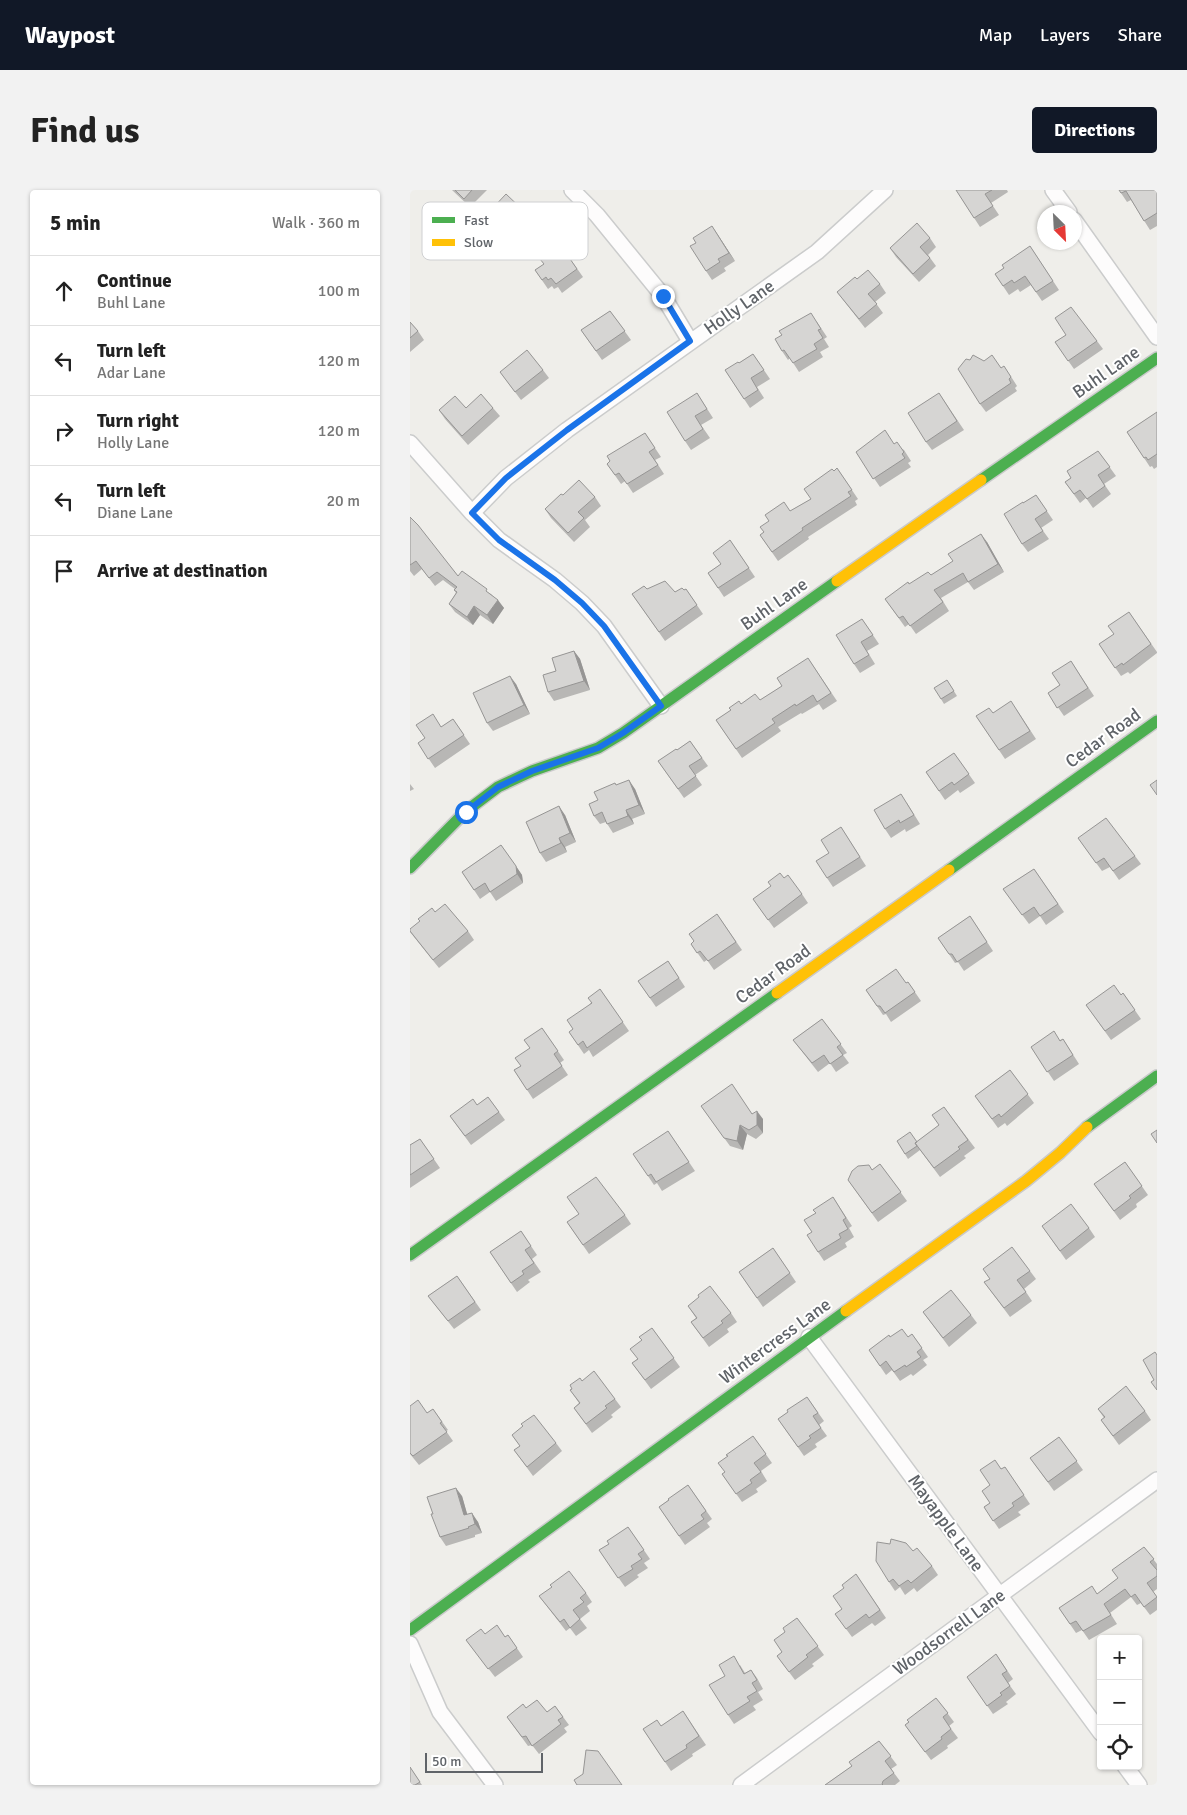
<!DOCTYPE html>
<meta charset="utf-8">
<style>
:root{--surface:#fff;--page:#f2f2f2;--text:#222;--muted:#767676;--line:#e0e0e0;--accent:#111827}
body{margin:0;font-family:Signika,sans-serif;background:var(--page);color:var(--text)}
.controls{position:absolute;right:15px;bottom:15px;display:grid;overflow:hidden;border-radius:5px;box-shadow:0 1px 4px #0004}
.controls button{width:45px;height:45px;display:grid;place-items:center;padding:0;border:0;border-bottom:1px solid var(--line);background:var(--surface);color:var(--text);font:25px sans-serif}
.compass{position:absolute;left:627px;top:15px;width:45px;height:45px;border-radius:50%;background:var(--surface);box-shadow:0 1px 4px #0004;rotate:156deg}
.scale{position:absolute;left:15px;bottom:12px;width:118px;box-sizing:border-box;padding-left:5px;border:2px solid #5f6368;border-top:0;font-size:14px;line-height:18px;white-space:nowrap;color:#5f6368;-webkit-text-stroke:4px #fff;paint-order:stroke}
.stop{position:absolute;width:15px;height:15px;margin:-11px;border:4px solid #1a73e8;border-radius:50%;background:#fff}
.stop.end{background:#1a73e8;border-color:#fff;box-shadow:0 1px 5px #0008}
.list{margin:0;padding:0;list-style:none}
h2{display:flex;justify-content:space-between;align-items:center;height:65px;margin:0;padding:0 20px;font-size:21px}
h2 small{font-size:16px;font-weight:400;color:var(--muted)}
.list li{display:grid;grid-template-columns:32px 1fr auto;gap:15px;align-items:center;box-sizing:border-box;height:70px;padding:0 20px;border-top:1px solid var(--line)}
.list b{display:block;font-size:19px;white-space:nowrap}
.list p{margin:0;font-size:16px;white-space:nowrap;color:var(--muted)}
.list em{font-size:16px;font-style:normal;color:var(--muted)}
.icon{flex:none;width:28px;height:28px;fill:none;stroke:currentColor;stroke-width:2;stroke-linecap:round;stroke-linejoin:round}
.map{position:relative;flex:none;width:747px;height:1595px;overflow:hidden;border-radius:5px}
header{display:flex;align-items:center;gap:30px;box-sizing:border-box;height:70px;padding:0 25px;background:var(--accent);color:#fff}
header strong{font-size:24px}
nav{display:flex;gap:28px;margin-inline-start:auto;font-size:18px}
.intro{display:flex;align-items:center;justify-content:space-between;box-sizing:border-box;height:120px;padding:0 30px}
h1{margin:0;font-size:35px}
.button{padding:12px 22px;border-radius:5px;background:var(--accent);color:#fff;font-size:18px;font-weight:700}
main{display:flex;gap:30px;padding:0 30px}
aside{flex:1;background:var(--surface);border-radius:5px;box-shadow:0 1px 4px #0004}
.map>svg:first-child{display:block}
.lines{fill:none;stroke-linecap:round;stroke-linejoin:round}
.street-casing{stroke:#cbcccc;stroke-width:18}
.fast-casing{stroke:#cacacb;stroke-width:14}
.slow-casing{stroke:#cacacb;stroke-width:14}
.street{stroke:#fdfcfc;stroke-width:15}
.fast{stroke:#4caf50;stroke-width:11}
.slow{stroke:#ffc107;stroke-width:11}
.wall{fill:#b8b7b5}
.shaded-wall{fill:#969594}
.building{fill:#d6d5d3;stroke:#969594}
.route{stroke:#1a73e8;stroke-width:6}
.labels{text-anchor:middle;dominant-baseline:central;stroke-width:4;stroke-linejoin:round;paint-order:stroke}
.street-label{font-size:18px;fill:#5f6368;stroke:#fff}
.key{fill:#fff;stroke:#cfd0d2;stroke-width:1}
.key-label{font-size:14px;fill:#5f6368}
</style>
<header>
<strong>Waypost</strong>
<nav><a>Map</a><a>Layers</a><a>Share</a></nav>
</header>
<div class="intro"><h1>Find us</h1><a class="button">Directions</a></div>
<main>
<aside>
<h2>5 min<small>Walk · 360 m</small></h2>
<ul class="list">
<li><svg class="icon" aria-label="ahead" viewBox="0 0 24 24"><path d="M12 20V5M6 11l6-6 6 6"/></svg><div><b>Continue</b><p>Buhl Lane</p></div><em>100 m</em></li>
<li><svg class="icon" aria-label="left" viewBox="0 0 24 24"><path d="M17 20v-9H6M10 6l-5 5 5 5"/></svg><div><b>Turn left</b><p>Adar Lane</p></div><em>120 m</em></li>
<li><svg class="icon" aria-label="right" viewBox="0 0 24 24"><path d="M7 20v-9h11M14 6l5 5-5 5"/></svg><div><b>Turn right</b><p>Holly Lane</p></div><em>120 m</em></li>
<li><svg class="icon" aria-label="left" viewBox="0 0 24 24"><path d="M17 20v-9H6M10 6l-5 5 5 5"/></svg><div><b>Turn left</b><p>Diane Lane</p></div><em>20 m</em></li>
<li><svg class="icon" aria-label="arrive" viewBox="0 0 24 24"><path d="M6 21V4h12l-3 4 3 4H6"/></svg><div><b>Arrive at destination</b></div></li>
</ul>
</aside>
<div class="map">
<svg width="747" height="1595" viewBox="0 0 747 1595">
<rect width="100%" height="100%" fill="#efeeea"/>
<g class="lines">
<defs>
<path id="street" d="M162,0L187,25L253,106L280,151
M643,0L659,22
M664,30L747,147
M0,253L62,323L89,350L145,390L172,413L194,436L251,516
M62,323L96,288L157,240L407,62L475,0
M399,1147L691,1543
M0,1454L30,1522L85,1595
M715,1576L729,1595
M331,1595L747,1290"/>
<path id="fast" d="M571,290L747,168
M0,678L55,622L88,597L122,581L188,558L213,543L427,391
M539,680L747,531
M677,937L747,886
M0,1065L367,803
M0,1440L436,1121"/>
<path id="slow" d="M427,391L571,290
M367,803L539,680
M436,1121L616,991L650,963L677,937"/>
</defs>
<use href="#street" class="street-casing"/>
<use href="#fast" class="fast-casing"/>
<use href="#slow" class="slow-casing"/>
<use href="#street" class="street"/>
<use href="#fast" class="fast"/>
<use href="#slow" class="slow"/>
</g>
<path class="wall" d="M42,0H77L60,17Z
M546,0H597L598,2L581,13L589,25L570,37Z
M709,0H747V36L740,40L721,10L717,12Z
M80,21L116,23L122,32L105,49L86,30Z
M302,36L325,71L314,78L316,81L302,90L296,81L286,53Z
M520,48L526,57L518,65L526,76L509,92L486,67L480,58Z
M147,50L173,87L152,103L148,97L144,99L142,96L138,99L125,80L134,74Z
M620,56L649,100L632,111L621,95L610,102L608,99L599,105L585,84L594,78Z
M447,89L470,94L476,103L465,112L473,123L455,138L427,102Z
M200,121L221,150L192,170L171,140Z
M0,132L8,141L14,150L0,162Z
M407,132L417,147L414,149L419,157L410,162L413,167L389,182L380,168L378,170L372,161Z
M656,145L687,151L693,159L664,179L645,152Z
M343,164L360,189L347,197L354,208L340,218L315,180L329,173Z
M560,170L574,171L591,178L600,185L607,196L605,198L607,201L576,222L570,214Z
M133,180L139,188L111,210L90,182Z
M287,203L303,228L291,235L300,248L281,260L275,251Z
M529,203L554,240L522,260L516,252Z
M83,218L90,226L58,255L35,229L29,220Z
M747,222V277L744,279L742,276L740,277L717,242Z
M235,243L251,267L245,270L254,284L223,303L215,291L211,294L197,274Z
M484,254L494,260L501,271L498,273L501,277L470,297L446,262Z
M688,261L706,286L694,294L701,304L683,318L676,308L670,313L655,292L661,288Z
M427,278L448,309L445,311L447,315L398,347L399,349L368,371L350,345L380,321L401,309L424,281Z
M153,305L185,307L191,316L175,330L180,337L164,352L141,328L135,319Z
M626,305L643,330L631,338L639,349L618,362L612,354L613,313Z
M0,327L48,386L81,404L94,418L83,434L70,425L63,435L45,422L39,414L46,403L44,400L45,399L33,390L25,396L12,379L4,386L0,381Z
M320,350L345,387L314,407L298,383L311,374Z
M577,352L594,382L564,400L558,392L531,408L539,421L506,444L499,434L495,437L475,409L499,394L521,385Z
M237,399L265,402L276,399L293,424L255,451L222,404Z
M719,422L747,462V463L720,484L718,482L711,486L689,454L704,444Z
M452,429L469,454L457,461L465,474L450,483L444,474Z
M164,461L170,469L180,500L144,511L138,502L146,481Z
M398,468L427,511L413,520L409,514L392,524L391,523L368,537L371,541L332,568L306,530L331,514L350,510L372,496Z
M661,471L684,506L654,526L638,503L650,495Z
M537,490L547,506L534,514L531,509Z
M106,494L120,524L83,541L77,533Z
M607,520L626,549L595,569L566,526L583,523Z
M43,529L60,554L25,578L8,553Z
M280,551L298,576L285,585L292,595L274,608L248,571L267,560Z
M544,563L565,593L550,603L548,600L535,610L516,582Z
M0,594L4,599L0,601Z
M206,595L225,599L235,624L222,629L224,634L203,643L196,632L190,634L184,626L188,610Z
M497,613L510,634L496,642L495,639L481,648L475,639Z
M155,625L166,652L155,657L157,662L136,672L130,663Z
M431,637L456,676L423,697L417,688L419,663Z
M668,648L725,666L731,674L709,690L700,677L692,681Z
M91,655L112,685L113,693L86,711L80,702L70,709L52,682Z
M624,679L654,722L636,735L630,726L619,734L593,699Z
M374,688L392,704L398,713L364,738L343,709Z
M307,724L332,760L304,780L297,770L294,772L281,754L284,751Z
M560,726L583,761L554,781L548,772L545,773L528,748Z
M58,741L64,750L29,778L0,742Z
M258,771L275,797L246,817L228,791Z
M498,792L511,811L481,832L476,824L473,825L456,800L496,793Z
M190,799L219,841L183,867L179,860L174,864L159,842L163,839Z
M713,803L731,829L701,850L676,815L711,805Z
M412,829L437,863L433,865L439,873L426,882L420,873L408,882L383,850Z
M132,838L154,870L150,873L158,885L123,909L104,880L111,876L120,858Z
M653,849L669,874L644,891L621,857L650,850Z
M600,880L624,913L597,936L595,933L588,938L565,906Z
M78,907L95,930L61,955L40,926L67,915Z
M291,916L342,924L353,929V943L346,949L337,944L333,960L320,956Z
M534,917L565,958L554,966L556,968L530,987L510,960L498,969L487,951L507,952L529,935Z
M258,941L285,981L252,1001L247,993L244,995L238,986Z
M10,949L30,978L0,998V955Z
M715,972L738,1005L726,1014L727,1017L710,1030L684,994Z
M470,974L497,1011L468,1032L438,990L462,980Z
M423,1007L442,1036L439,1038L444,1047L435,1053L437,1057L414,1071L408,1062L402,1042Z
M215,1025L221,1034L179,1064L157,1032Z
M632,1036L679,1038L685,1047L656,1070Z
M111,1041L127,1065L122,1069L131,1082L118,1090L120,1092L107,1102L80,1062Z
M363,1058L386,1092L353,1117L329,1082Z
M620,1081L626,1089L614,1099L622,1111L600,1127L574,1092Z
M47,1086L71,1120L44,1139L18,1106Z
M278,1116L321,1123L327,1132L317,1139L319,1142L299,1157L281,1132L286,1128Z
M513,1122L561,1125L567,1133L539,1157Z
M242,1138L270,1177L241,1199L222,1173L227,1169Z
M502,1144L518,1167L513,1170L517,1175L503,1186L501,1184L490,1191L482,1180L476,1185L459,1160L480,1147H498Z
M172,1191L205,1209L211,1217L201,1225L203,1227L182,1243L164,1218L169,1213L160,1200Z
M397,1207L414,1231L409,1235L417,1246L405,1254L407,1257L394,1266L368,1229L378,1222Z
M0,1216L17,1223L23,1219L38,1240L36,1241L43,1251L9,1275L0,1264Z
M688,1219L735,1221L741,1230L709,1255L691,1230L694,1228Z
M102,1245L146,1253L152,1261L123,1286L104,1260L110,1256Z
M343,1246L362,1273L351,1281L357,1291L346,1299L348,1302L332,1312L312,1284L315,1282L318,1266Z
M649,1247L673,1280L644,1301L620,1268Z
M595,1277L620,1314L608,1322L611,1325L589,1339L574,1317L580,1313V1295L591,1279Z
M278,1295L302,1329L297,1333L300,1337L275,1355L249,1317Z
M52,1306L57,1324L68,1332L72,1343L65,1345V1347L36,1356L30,1347Z
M218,1337L240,1369L234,1373L238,1378L227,1385L229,1387L215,1397L189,1360L199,1354Z
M734,1357L747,1374V1399L743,1402L747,1407V1420L740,1425L731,1413L727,1415L721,1407L700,1423L707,1434L679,1450L672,1440L666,1443L649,1418L687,1404L708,1388Z
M503,1361L522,1376L528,1385L507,1402L504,1398L495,1405L490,1397L485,1401L479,1392Z
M446,1384L476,1428L465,1436L462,1433L442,1447L425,1424L432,1419L434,1398Z
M176,1403L182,1412L177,1416L180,1421L170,1429L177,1438L166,1446L160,1438L156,1441L129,1406Z
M387,1428L414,1465L402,1474L404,1476L385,1490L367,1466L372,1462L375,1442Z
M75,1444L95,1447L98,1445L113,1467L85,1487L56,1450Z
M586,1464L603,1489L598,1493L606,1504L596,1512L598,1514L583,1524L557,1487Z
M330,1475L335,1483L341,1480L347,1488L353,1499L348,1502L353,1510L343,1516L346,1520L324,1534L318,1525L315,1486Z
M526,1508L544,1532L539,1536L548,1548L537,1556L538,1558L521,1570L495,1535Z
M145,1516L159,1535L154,1538L157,1542L129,1564L122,1555L118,1556L97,1527L116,1518L137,1522Z
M273,1521L296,1555L282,1564L283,1566L261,1581L233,1539L251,1536Z
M469,1551L487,1575L481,1579L490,1591L485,1595H415L442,1576Z
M0,1577L12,1595H0Z"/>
<path class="shaded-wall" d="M302,36L308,45L325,71L319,63Z
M571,344L577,352L594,382L588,374Z
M88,410L94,418L83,434L77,425Z
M64,416L70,425L63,435L57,427Z
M164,461L170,469L180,500L174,491Z
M100,486L106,494L120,524L114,515Z
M219,590L225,599L235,624L229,615Z
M149,616L155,625L166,652L160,643Z
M216,620L222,629L224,634L218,626Z
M149,648L155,657L157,662L151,653Z
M106,676L112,685L113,693L107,684Z
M347,921L353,929V943L347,935Z
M330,935L337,944L333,960L327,951Z
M46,1298L52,1306L60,1334L54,1325Z
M62,1323L68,1332L72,1343L65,1334Z"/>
<path class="building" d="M45,0H62L54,9Z
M546,0H582L575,4L583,16L564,28Z
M709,0H747V23L734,31L716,1L711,3Z
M96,4L116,23L99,40L80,21Z
M507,33L520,48L510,57L520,68L503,84L480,58Z
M302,36L319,63L308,69L310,72L296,81L280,56L286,53L283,48Z
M147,50L167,79L146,94L141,88L138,90L136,87L132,90L125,80L134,74L126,64Z
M620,56L643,91L626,102L615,86L604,93L602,90L593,96L585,84L594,78L592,75Z
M458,80L470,94L458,104L467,114L449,129L427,102L445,87L447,89Z
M661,117L687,151L658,171L645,152L656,145L645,128Z
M200,121L215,141L186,161L171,140Z
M401,123L411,139L408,140L413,148L404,154L407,159L383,173L374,160L372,161L365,149L372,145L369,141Z
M0,132L8,141L0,148Z
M117,160L133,180L105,202L90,182Z
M343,164L354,180L341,188L348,200L334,209L315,180L328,172L329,173Z
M563,165L574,171L582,165L591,178L594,176L601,187L599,189L601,193L570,214L548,179L556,169L560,170Z
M287,203L297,219L285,226L293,239L275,251L257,222Z
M529,203L547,231L516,252L498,223Z
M71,204L83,218L52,246L29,220L45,206L56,218Z
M747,222V264L738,270L736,267L734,268L717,242Z
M475,240L484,254L487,252L494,262L492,264L495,268L463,289L446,262Z
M235,243L245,258L239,262L248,275L217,294L209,283L205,285L197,274L200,271L197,266Z
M688,261L700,277L688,285L695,296L677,309L670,300L664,304L655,292L661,288L657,281Z
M427,278L442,300L438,302L441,306L392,338L393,340L362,362L350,345L354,342L350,337L359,331L355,325L374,312L380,321L401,309L394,299L422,279L424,281Z
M169,290L185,307L168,322L174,328L158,343L135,319L151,304L153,305Z
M626,305L637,321L625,329L633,341L612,354L594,324L613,312V313Z
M0,327L8,335L48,386L52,381L77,399L76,401L88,410L77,425L64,416L57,427L39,414L47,402L44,400L47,397L27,382L19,388L6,371L0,375Z
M571,344L588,374L558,392L553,383L524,400L533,412L500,436L493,426L489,428L475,409L498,392L499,394L518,382L521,385L543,371L538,364Z
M320,350L339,378L308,398L298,383L311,374L303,363Z
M255,391L265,402L272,398L274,400L276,399L287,415L249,442L222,404L234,396L237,399Z
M719,422L741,454L713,475L712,473L705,478L689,454L704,444L698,436Z
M452,429L463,445L451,452L459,465L444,474L426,445Z
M164,461L174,491L138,502L133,485L146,481L142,468Z
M398,468L421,503L407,512L403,505L386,516L385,514L362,529L365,533L326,559L306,530L321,520L319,518L329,511L331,514L345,504L350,510L372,496L367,488Z
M661,471L678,498L647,518L638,503L650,495L642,483Z
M100,486L114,515L77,533L63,503Z
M537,490L544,501L531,509L524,498Z
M601,511L620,541L589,560L566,526L579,518L583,523Z
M23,524L31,537L43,529L54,545L18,569L8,553L15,548L6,535Z
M280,551L292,568L279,576L286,586L268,599L248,571L266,559L267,560Z
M544,563L559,584L544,595L542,592L529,601L516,582Z
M219,590L229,615L216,620L218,626L197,634L192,622L184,626L179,614L188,610L184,602L205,593L206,595Z
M747,590V605L740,595Z
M491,604L504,625L490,633L489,630L475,639L464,620Z
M149,616L160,643L149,648L151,653L130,663L116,632Z
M696,628L725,666L703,681L694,668L686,673L668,648Z
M431,637L450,667L417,688L406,671L419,663L411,650Z
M91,655L106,676L107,684L80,702L75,693L64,700L52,682Z
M624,679L648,714L630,726L624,717L612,725L593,699Z
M370,683L374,688L378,685L392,704L358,730L343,709L361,696L358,692Z
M35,714L58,741L23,770L0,741V739L10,731L8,729L22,718L25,722Z
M307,724L326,752L298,771L290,761L287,763L281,754L284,751L279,744Z
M560,726L577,752L547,772L542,764H539L528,748Z
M258,771L269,788L240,808L228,791Z
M486,779L496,793L498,792L505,802L475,823L470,816H467L456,800Z
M704,795L711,805L713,803L725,820L695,841L676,815Z
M190,799L213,832L177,858L173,851L168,855L159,842L163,839L157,830L182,813L178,808Z
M412,829L431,854L427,857L433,865L420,874L414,865L402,873L383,850Z
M132,838L148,861L144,864L152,876L117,900L104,880L111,876L105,868L120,858L114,850Z
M644,841L650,851L653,849L663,865L637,882L621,857Z
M600,880L618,904L591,927L589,924L582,929L565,906Z
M322,894L342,924L347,921V935L339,940L330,935L327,951L314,948L291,916Z
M78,907L89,922L55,946L40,926L63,909L67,915Z
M534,917L558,950L548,957L550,959L524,978L505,953L529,935L522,925Z
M747,940V953L741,944Z
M258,941L279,972L246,992L241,984L238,986L223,964Z
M500,942L507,952L505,953L507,956L495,964L487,951Z
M10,949L24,969L0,985V955Z
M715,972L732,996L719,1006L721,1008L704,1021L684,994Z
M470,974L491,1002L462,1023L438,990L442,981L448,976L459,975L462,980Z
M186,987L215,1025L173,1055L157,1032L169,1024L157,1007Z
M423,1007L436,1028L433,1030L438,1039L429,1044L431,1048L408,1062L397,1045L402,1042L394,1030L406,1023L403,1020Z
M661,1014L679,1038L650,1061L632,1036Z
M111,1041L121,1056L115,1060L124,1073L112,1081L114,1084L101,1093L80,1062Z
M602,1057L620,1081L607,1090L616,1102L594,1118L574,1092L580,1089L573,1079Z
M363,1058L380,1083L347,1108L329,1082Z
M47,1086L65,1112L38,1131L18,1106Z
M300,1096L321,1123L311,1131L313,1133L293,1148L281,1132L287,1128L278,1116L289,1107L288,1105Z
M541,1100L561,1125L533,1148L513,1122Z
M242,1138L264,1168L235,1190L222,1173L228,1169L220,1159L232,1150L229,1147Z
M492,1139L498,1147L502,1144L512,1158L507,1162L511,1167L496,1177L495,1175L484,1182L476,1171L470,1176L459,1160L479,1145L480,1147Z
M745,1162L747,1165V1200L741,1192L744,1190L733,1170Z
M184,1181L205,1209L195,1216L197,1218L176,1234L164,1218L170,1213L160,1200L162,1199L160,1195L170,1188L172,1191Z
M716,1196L735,1221L703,1246L691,1230L695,1227L688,1219Z
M397,1207L408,1223L403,1226L411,1238L399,1246L401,1248L388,1257L368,1229L378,1222L377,1220Z
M8,1210L17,1223L23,1219L32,1232L30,1233L37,1242L3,1266L0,1263V1216Z
M124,1225L146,1253L117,1277L104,1260L110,1256L102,1245L113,1236L111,1234Z
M343,1246L356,1264L344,1273L351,1282L340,1290L342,1293L326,1304L312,1284L315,1282L308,1273L318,1266L316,1265Z
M649,1247L667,1271L638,1292L620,1268Z
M585,1270L591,1279L595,1277L614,1305L602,1313L604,1316L583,1331L574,1317L580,1313L572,1301L580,1295L570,1280Z
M278,1295L296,1321L291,1325L294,1329L269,1346L249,1317L259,1310L258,1309Z
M46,1298L54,1325L62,1323L65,1334L58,1337L59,1338L30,1347L21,1324H23L17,1307Z
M218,1337L234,1360L228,1364L232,1369L221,1376L223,1379L208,1388L189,1360L199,1354L197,1351Z
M481,1349L496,1353L503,1361L507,1358L522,1376L501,1393L498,1390L489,1396L483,1389L479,1392L466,1371L467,1352L480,1354Z
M734,1357L744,1369L740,1372L747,1380V1386L737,1393L747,1407L734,1417L725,1404L721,1407L715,1399L694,1414L701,1425L673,1441L666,1431L660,1434L649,1418L682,1396L687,1404L708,1388L702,1380Z
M159,1381L176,1403L170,1408L174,1412L163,1420L170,1429L160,1438L154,1429L150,1432L129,1406L142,1397L140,1395Z
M446,1384L470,1420L459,1428L456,1424L436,1439L425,1424L432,1419L423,1406L434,1398L432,1395Z
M387,1428L408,1456L396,1465L398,1467L379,1482L367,1466L372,1462L364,1450L375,1442L373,1438Z
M87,1435L95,1447L98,1445L107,1458L78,1479L56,1450L71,1439L75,1444Z
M586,1464L597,1481L592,1484L600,1496L590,1503L592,1505L577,1516L557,1487Z
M324,1466L334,1484L341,1480L347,1490L342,1493L347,1501L337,1507L340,1511L318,1525L299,1495L315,1486L309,1475Z
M526,1508L538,1523L533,1527L541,1539L531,1547L532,1549L515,1562L495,1535L499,1532L497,1530Z
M127,1510L137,1522L145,1516L153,1527L148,1530L151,1534L122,1556L116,1546L112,1547L97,1527L113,1514L116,1518Z
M273,1521L289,1546L276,1555L277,1558L255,1572L233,1539L247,1530L251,1536Z
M469,1551L481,1566L475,1571L484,1583L473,1591L472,1594L473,1595H415L442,1576L439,1572Z
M176,1560L188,1561L212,1595H167L164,1590L173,1584Z
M0,1577L10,1592L5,1595H0Z"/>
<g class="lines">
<path class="route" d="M56,622L88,597L122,581L188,558L213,543L251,516L194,436L172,413L145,390L89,350L62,323L96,288L157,240L280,151L253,106"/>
</g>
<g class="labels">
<g class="street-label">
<text transform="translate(329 117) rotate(-35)">Holly Lane</text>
<text transform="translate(696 182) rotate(-35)">Buhl Lane</text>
<text transform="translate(364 414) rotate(-35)">Buhl Lane</text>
<text transform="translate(693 548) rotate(-36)">Cedar Road</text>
<text transform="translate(363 784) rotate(-36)">Cedar Road</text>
<text transform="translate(365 1151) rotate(-36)">Wintercress Lane</text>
<text transform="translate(536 1333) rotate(54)">Mayapple Lane</text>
<text transform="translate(539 1442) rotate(-36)">Woodsorrell Lane</text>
</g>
</g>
<rect x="12" y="12" width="166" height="58" rx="8" class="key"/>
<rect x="22" y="27" width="23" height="6" fill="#4caf50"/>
<rect x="22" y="49" width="23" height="7" fill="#ffc107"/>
<g class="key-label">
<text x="54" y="35">Fast</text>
<text x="54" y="57">Slow</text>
</g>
</svg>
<div class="controls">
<button>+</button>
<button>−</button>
<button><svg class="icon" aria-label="locate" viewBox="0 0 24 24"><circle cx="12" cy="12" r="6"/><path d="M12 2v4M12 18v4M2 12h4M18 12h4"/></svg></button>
</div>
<svg class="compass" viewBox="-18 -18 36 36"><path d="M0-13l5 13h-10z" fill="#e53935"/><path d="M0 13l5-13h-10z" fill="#767676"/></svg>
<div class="scale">50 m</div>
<div class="stop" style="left:56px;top:622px"></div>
<div class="stop end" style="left:253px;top:106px"></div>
</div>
</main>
